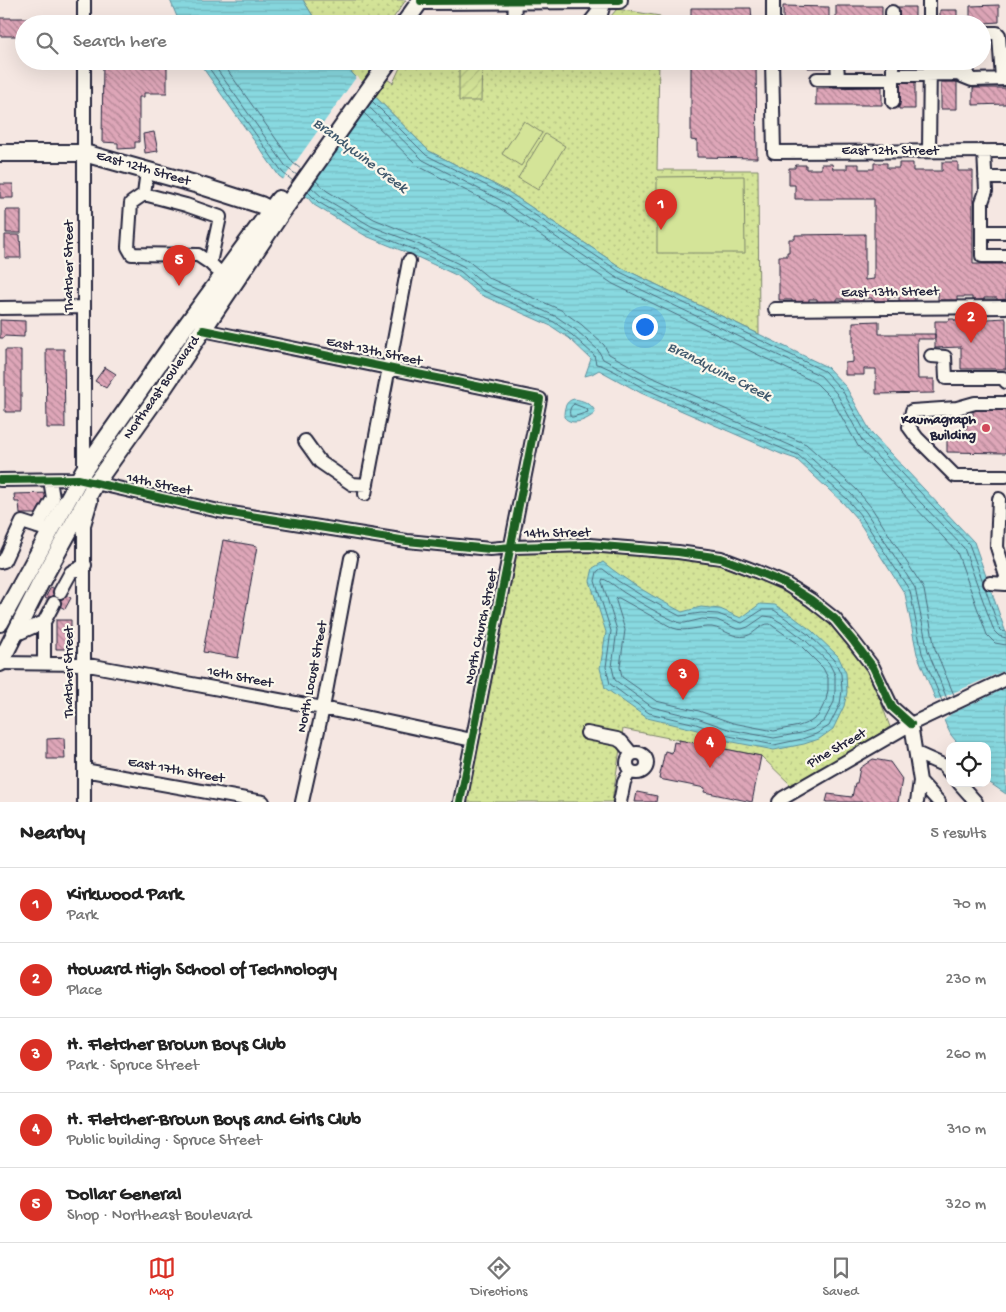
<!DOCTYPE html>
<meta charset="utf-8">
<style>
:root{--surface:#fff;--page:#f6f6f6;--text:#222;--muted:#767676;--line:#e0e0e0;--accent:#d93025}
body{margin:0;font-family:"Gochi Hand",sans-serif;background:var(--page);color:var(--text)}
.controls{position:absolute;right:15px;bottom:15px;display:grid;overflow:hidden;border-radius:10px;box-shadow:0 5px 20px #0002}
.controls button{width:45px;height:45px;display:grid;place-items:center;padding:0;border:0;border-bottom:1px solid var(--line);background:var(--surface);color:var(--text);font:25px sans-serif}
.you{position:absolute;left:644px;top:326px;width:18px;height:18px;margin:-12px;border:4px solid #fff;border-radius:50%;background:#1a73e8;box-shadow:0 0 0 8px #1a73e833}
.badge{display:grid;place-items:center;width:32px;height:32px;border-radius:50%;background:var(--accent);color:#fff;font-size:16px;font-weight:700}
.pin{position:absolute;translate:-50% -41px;filter:drop-shadow(0 1px 2px #0008)}
.pin::after{content:'';position:absolute;top:26px;width:18px;height:15px;background:inherit;clip-path:polygon(0 0,100% 0,50% 100%)}
.list{margin:0;padding:0;list-style:none}
h2{display:flex;justify-content:space-between;align-items:center;height:65px;margin:0;padding:0 20px;font-size:21px}
h2 small{font-size:16px;font-weight:400;color:var(--muted)}
.list li{display:grid;grid-template-columns:32px 1fr auto;gap:15px;align-items:center;box-sizing:border-box;height:75px;padding:0 20px;border-top:1px solid var(--line)}
.list b{display:block;font-size:19px;white-space:nowrap}
.list p{margin:0;font-size:16px;white-space:nowrap;color:var(--muted)}
.list em{font-size:16px;font-style:normal;color:var(--muted)}
.icon{flex:none;width:28px;height:28px;fill:none;stroke:currentColor;stroke-width:2;stroke-linecap:round;stroke-linejoin:round}
.map{position:relative;flex:none;width:1006px;height:802px;overflow:hidden}
.search{position:absolute;background:var(--surface);box-shadow:0 5px 20px #0002;left:15px;right:15px;top:15px;height:55px;display:flex;align-items:center;gap:12px;box-sizing:border-box;padding:0 18px;border-radius:28px;color:var(--muted);font-size:19px}
.sheet{height:440px;background:var(--surface)}
nav{display:flex;justify-content:space-around;align-items:center;box-sizing:border-box;height:70px;border-top:1px solid var(--line);background:var(--surface);font-size:14px;color:var(--muted)}
nav a{display:grid;justify-items:center;gap:2px}
nav .on{color:var(--accent)}
.map>svg:first-child{display:block}
.grass{fill:url(#grass-dots);stroke:#7b836a}
.garden{fill:url(#garden-furrows);stroke:#7b836a}
.pitch{fill:#d4e498;stroke:#7b836a}
.water{fill:url(#water-rules);stroke:#5f909e}
.pier{fill:#f5e7e2}
.lines{fill:none;stroke-linecap:round;stroke-linejoin:round}
.shore{stroke:#4b6b7d;stroke-width:1}
.building{fill:url(#building-back-hatch);stroke:#22223b}
.minor-casing{stroke:#22223b;stroke-width:16}
.major-casing{stroke:#22223b;stroke-width:20}
.minor{stroke:#fbf7ec;stroke-width:12}
.major{stroke:#fbf7ec;stroke-width:16}
.cycleway-casing{stroke:#fbf7ec;stroke-width:11}
.cycleway{stroke:#1b5e20;stroke-width:8}
.poi-dot{fill:#d1495b;stroke:#fbf7ec;stroke-width:2}
.labels{text-anchor:middle;dominant-baseline:central;stroke-width:4.5;stroke-linejoin:round;paint-order:stroke}
.street-label{font-size:14px;fill:#22223b;stroke:#fbf7ec}
.poi-label{font-size:14px;font-weight:bold;fill:#22223b;stroke:#fbf7ec;text-anchor:end}
.water-label{font-size:15px;font-style:italic;fill:#41596d;stroke:#fbf7ec}
</style>
<div class="map">
<svg width="1006" height="802" viewBox="0 0 1006 802">
<defs>
<pattern id="grass-dots" width="8" height="8" patternUnits="userSpaceOnUse" patternTransform="scale(1.25)"><rect width="8" height="8" fill="#d4e498"/><path d="M2 2h.1M6 6h.1" fill="none" stroke="#b6c384" stroke-width="1.8" stroke-linecap="round"/></pattern>
<pattern id="garden-furrows" width="10" height="10" patternUnits="userSpaceOnUse" patternTransform="scale(1.25)"><rect width="10" height="10" fill="#d4e498"/><path d="M-1 1l2-2M0 10L10 0M9 11l2-2" fill="none" stroke="#b6c384"/></pattern>
<pattern id="water-rules" width="6" height="5" patternUnits="userSpaceOnUse" patternTransform="scale(1.25)"><rect width="6" height="5" fill="#88d9e0"/><path d="M0 2.5h6" fill="none" stroke="#75bac1"/></pattern>
<pattern id="building-back-hatch" width="6" height="6" patternUnits="userSpaceOnUse" patternTransform="scale(1.25)"><rect width="6" height="6" fill="#dea6b8"/><path d="M-1 5l2 2M0 0l6 6M5-1l2 2" fill="none" stroke="#b48797"/></pattern>
</defs>
<rect width="100%" height="100%" fill="#f5e7e2"/>
<filter id="ink" filterUnits="userSpaceOnUse"><feTurbulence type="fractalNoise" baseFrequency=".02" numOctaves="2"/><feDisplacementMap in="SourceGraphic" scale="10" xChannelSelector="R" yChannelSelector="G"/><feConvolveMatrix kernelMatrix="1 2 1 2 8 2 1 2 1" color-interpolation-filters="sRGB"/></filter>
<g filter="url(#ink)">
<path class="grass" d="M303,0H406L389,24H318Z
M617,9L660,16V24H604Z
M340,61H363L362,63L393,83L403,61H659L657,170H758L759,334L622,268L507,191L429,151Z
M619,551L717,558L794,590L831,621L870,672L890,727L793,787L761,756L623,729L612,802H465L515,554Z"/>
<path class="garden" d="M459,61H482L481,101H459Z"/>
<path class="pitch" d="M524,121L542,133L521,166L502,154Z
M545,134L565,146L538,190L518,178Z
M744,176L745,253H657V177Z"/>
<path class="water" d="M170,0H303L318,24H180Z
M198,61H340L429,151L507,191L622,268L827,367L846,387L872,434L974,542L1006,633V794L987,781V746H960L951,735L946,725L917,654L905,594L857,519L843,503L796,459L781,454L641,393L599,370L592,374L585,376L591,359L569,338L551,326L479,294L458,276L415,256L366,236L314,205L308,198L279,176Z
M574,399C582,400 594,404 595,413C587,420 572,427 564,417C564,409 565,401 574,399Z
M603,562C627,582 654,597 682,612L701,607L720,609L741,618L760,604L775,605L791,615L812,631L838,656L846,673L847,692L844,706L833,729L819,739L804,744L774,750L728,741L694,729L647,718L605,688L600,668L606,632L590,581L593,568Z"/>
<path class="pier" d="M357,76L375,94L302,197L282,181Z
M1006,670V688L951,714L942,722L934,701Z"/>
<g class="lines">
<path class="shore" d="M204,61L283,173L293,181
M211,61L287,168L297,175
M221,61L293,163L301,169
M372,101L426,155L505,195L620,272L824,371L842,390L868,437L969,544L983,582
M368,106L423,160L502,201L617,278L821,376L837,394L863,442L964,548L994,631L999,636L1006,638
M364,113L418,166L498,207L613,284L816,383L831,398L858,446L957,552L987,635L995,643L1006,645
M316,181L327,191L374,219L423,239L466,259L489,278L561,310L582,325L604,345L609,354L649,376L806,444L856,489L871,507L921,584L924,590L935,649L954,695
M311,187L322,197L371,226L420,245L463,266L485,284L557,317L576,330L598,350L603,359L646,382L803,451L851,494L866,512L915,588L928,651L947,699
M308,192L318,202L368,231L417,251L460,271L482,290L554,322L572,335L594,355L596,364L601,365L614,371L643,388L783,449L798,455L847,499L861,516L910,591L922,653L942,701
M574,404L587,409L588,412L573,417H571C568,413 570,406 574,404Z
M601,569H603L618,581L644,597L680,616L701,613L718,614L742,623L762,610H774L809,635L834,659L841,674L842,691L840,704L829,726L816,734L802,739L774,745L729,736L696,724L649,713L610,684L606,667L611,631L595,581L597,572Z
M603,579C610,581 617,588 623,592C641,603 660,615 680,623H685L702,619L717,620L737,629H742L748,627L764,616L772,617L785,625L805,640L829,663L835,675V691L834,702L824,721L813,729L801,733L774,738L731,730L697,718L652,707L615,680L612,667L617,630L602,582Z
M985,588L999,628L1002,631L1006,632
M617,598H619L673,628C686,633 698,626 712,627C724,629 734,639 746,636C755,634 761,623 770,624L800,645L823,668L828,678V690L826,700L818,716L810,722L799,726L774,731L733,723L699,711L656,701L622,677L620,667L625,630L616,601Z"/>
</g>
<path class="building" d="M999,5V22L970,24V6Z
M783,6L829,7V24L783,23Z
M836,6H882V23H836Z
M898,7H915V24H897Z
M691,8H751L752,20H749V24H691Z
M940,10H957V24H940Z
M73,17V24H37V18Z
M0,18H34V24H24V36H0Z
M103,61H139V67H167V93H144V97H139V142H135V148L118,149V143L102,142Z
M691,61H756L757,158L697,157V141L691,140Z
M808,61H827V68H808Z
M897,61H916V68H897Z
M940,61H957V64H939Z
M898,81H915V109H899Z
M941,82H957V109H941Z
M882,87V105H816V88Z
M973,88H1006V104L973,105Z
M154,132L158,151L145,153L143,134Z
M942,162H958V171H973V264H1006V302H997V298H984V301H972V297H957V300H938V292H915V302L899,303V297H888V302H872V298H863V304H844V299H837V304L817,305V299H809V303H792V300H779V256H787V252H789V239H795V235L865,234V280L874,279V199H795V185H789V168H795V165H806V169H821V164H832L833,169H847V164H859V169H874V163H887V168H899V163H913V171H942Z
M0,184H13V198H0Z
M6,210H21V233H6Z
M5,235H20L21,258H5Z
M1005,318L1006,320V369H961V347L935,348V321H949V319H954L955,321Z
M0,320L25,321V332H24V337L4,336L3,338H0Z
M879,321V334H935V339H917L918,379H934V393L876,394V369H864V375H845V363L853,362V322Z
M46,349H64L65,428H47Z
M5,350H21V412H5Z
M105,367L116,374L106,388L95,381Z
M973,407H1006V453L947,452V431L964,434L967,425L966,417H973Z
M50,493L38,514H20L19,502H15L14,494Z
M223,540L257,546L238,658L203,652Z
M51,587L71,598L65,609L45,598Z
M56,620H71V649H56Z
M64,738L65,759H47V739Z
M679,740L761,756L752,802L704,792L705,788L659,779L665,751L672,753L674,742L679,743Z
M873,759L890,762L902,779L898,802H826L828,794L852,797L855,783H857L860,768Z
M637,792L657,796L656,802H635Z"/>
<g class="lines">
<defs>
<path id="minor" d="M84,0V24
M929,0V24
M892,12V24
M514,24L515,0
M773,24V0
M982,33H997L999,35L1002,79
M772,61L774,152L1006,151
M837,61L838,78
M967,61L968,78
M817,79H887L893,75L957,74L972,80L1006,79
M893,102V61
M929,151L930,61
M984,151L986,191L982,202V256H1006
M147,171L144,194L186,205L220,217L210,263L216,269L224,274
M985,178H1006
M144,194L131,203L128,247L132,254L198,255L210,263
M982,232H1006
M0,308L84,307
M775,309L1006,307
M203,330L540,399L460,802
M931,356L945,357L946,378H1003L1006,382
M1006,403H975L957,408L912,411L909,427L917,438L955,476H1006
M305,441L320,462L352,484L367,485
M84,470V61
M0,480L78,479L219,511L407,541L490,549L511,547L589,545L678,552L721,558L758,572L784,583L811,600L835,619L854,642L873,667L892,707L911,724
M365,494L409,261
M999,499L997,547L1006,576
M37,527L53,498L50,480
M0,562L4,561L22,522L50,531
M990,583L1006,584
M60,592L71,572L85,565
M44,622V663
M15,635L44,622L54,603
M0,663L83,664L323,708L472,740
M911,724L920,781L917,802
M587,733L617,739L622,742L632,754
M627 763a10 10 0 1 1 20 0a10 10 0 1 1-20 0Z
M916,753L943,765L950,773
M84,770L263,802
M920,781L939,802
M959,783L976,802
M84,802V525L91,501
M302,802L323,708L351,558
M620,802L624,782L630,771
M779,802L783,798L911,724L1006,679"/>
<path id="major" d="M421,1L619,0
M404,24L421,0
M591,24L599,14L603,0
M0,153H84L195,184L261,205L280,215
M0,623L84,470L174,342L279,199
M0,663L40,584L95,484L165,386L280,215L389,61"/>
</defs>
<use href="#minor" class="minor-casing"/>
<use href="#major" class="major-casing"/>
<use href="#minor" class="minor"/>
<use href="#major" class="major"/>
<defs>
<path id="cycleway" d="M421,1L619,0
M203,330L540,399L460,802
M0,480L78,479L219,511L407,541L490,549L511,547L589,545L678,552L721,558L758,572L784,583L811,600L835,619L854,642L873,667L892,707L911,724"/>
</defs>
<use href="#cycleway" class="cycleway-casing"/>
<use href="#cycleway" class="cycleway"/>
</g>
</g>
<circle class="poi-dot" cx="986" cy="428" r="5"/>
<g class="labels">
<g class="street-label">
<text x="890" y="151">East 12th Street</text>
<text transform="translate(143 169) rotate(16)">East 12th Street</text>
<text transform="translate(69 266) rotate(-90)">Thatcher Street</text>
<text transform="translate(890 293) rotate(-1)">East 13th Street</text>
<text transform="translate(374 352) rotate(12)">East 13th Street</text>
<text transform="translate(162 388) rotate(-55)">Northeast Boulevard</text>
<text transform="translate(159 485) rotate(12)">14th Street</text>
<text transform="translate(557 534) rotate(-1)">14th Street</text>
<text transform="translate(482 627) rotate(-78)">North Church Street</text>
<text transform="translate(69 672) rotate(-90)">Thatcher Street</text>
<text transform="translate(313 677) rotate(-79)">North Locust Street</text>
<text transform="translate(240 678) rotate(11)">16th Street</text>
<text transform="translate(837 749) rotate(-30)">Pine Street</text>
<text transform="translate(176 771) rotate(10)">East 17th Street</text>
</g>
<g class="poi-label">
<text x="976" y="420">Kaumagraph<tspan x="976" dy="16">Building</tspan></text>
</g>
<g class="water-label">
<text transform="translate(360 156) rotate(37)">Brandywine Creek</text>
<text transform="translate(719 372) rotate(27)">Brandywine Creek</text>
</g>
</g>
</svg>
<div class="controls">
<button><svg class="icon" aria-label="locate" viewBox="0 0 24 24"><circle cx="12" cy="12" r="6"/><path d="M12 2v4M12 18v4M2 12h4M18 12h4"/></svg></button>
</div>
<div class="you"></div>
<div class="pin badge" style="left:661px;top:230px">1</div>
<div class="pin badge" style="left:971px;top:343px">2</div>
<div class="pin badge" style="left:683px;top:700px">3</div>
<div class="pin badge" style="left:710px;top:768px">4</div>
<div class="pin badge" style="left:179px;top:286px">5</div>
<div class="search"><svg class="icon" aria-label="search" viewBox="0 0 24 24"><circle cx="10" cy="10" r="6"/><path d="M15 15l6 6"/></svg>Search here</div>
</div>
<section class="sheet">
<h2>Nearby<small>5 results</small></h2>
<ul class="list">
<li><span class="badge">1</span><div><b>Kirkwood Park</b><p>Park</p></div><em>70 m</em></li>
<li><span class="badge">2</span><div><b>Howard High School of Technology</b><p>Place</p></div><em>230 m</em></li>
<li><span class="badge">3</span><div><b>H. Fletcher Brown Boys Club</b><p>Park · Spruce Street</p></div><em>260 m</em></li>
<li><span class="badge">4</span><div><b>H. Fletcher-Brown Boys and Girls Club</b><p>Public building · Spruce Street</p></div><em>310 m</em></li>
<li><span class="badge">5</span><div><b>Dollar General</b><p>Shop · Northeast Boulevard</p></div><em>320 m</em></li>
</ul>
</section>
<nav>
<a class="on"><svg class="icon" aria-label="map" viewBox="0 0 24 24"><path d="M3 6l6-2 6 2 6-2v14l-6 2-6-2-6 2zM9 4v14M15 6v14"/></svg>Map</a>
<a><svg class="icon" aria-label="directions" viewBox="0 0 24 24"><path d="M12 3l9 9-9 9-9-9zM9 14v-3h6M13 9l2 2-2 2"/></svg>Directions</a>
<a><svg class="icon" aria-label="saved" viewBox="0 0 24 24"><path d="M7 4h10v16l-5-4-5 4z"/></svg>Saved</a>
</nav>
